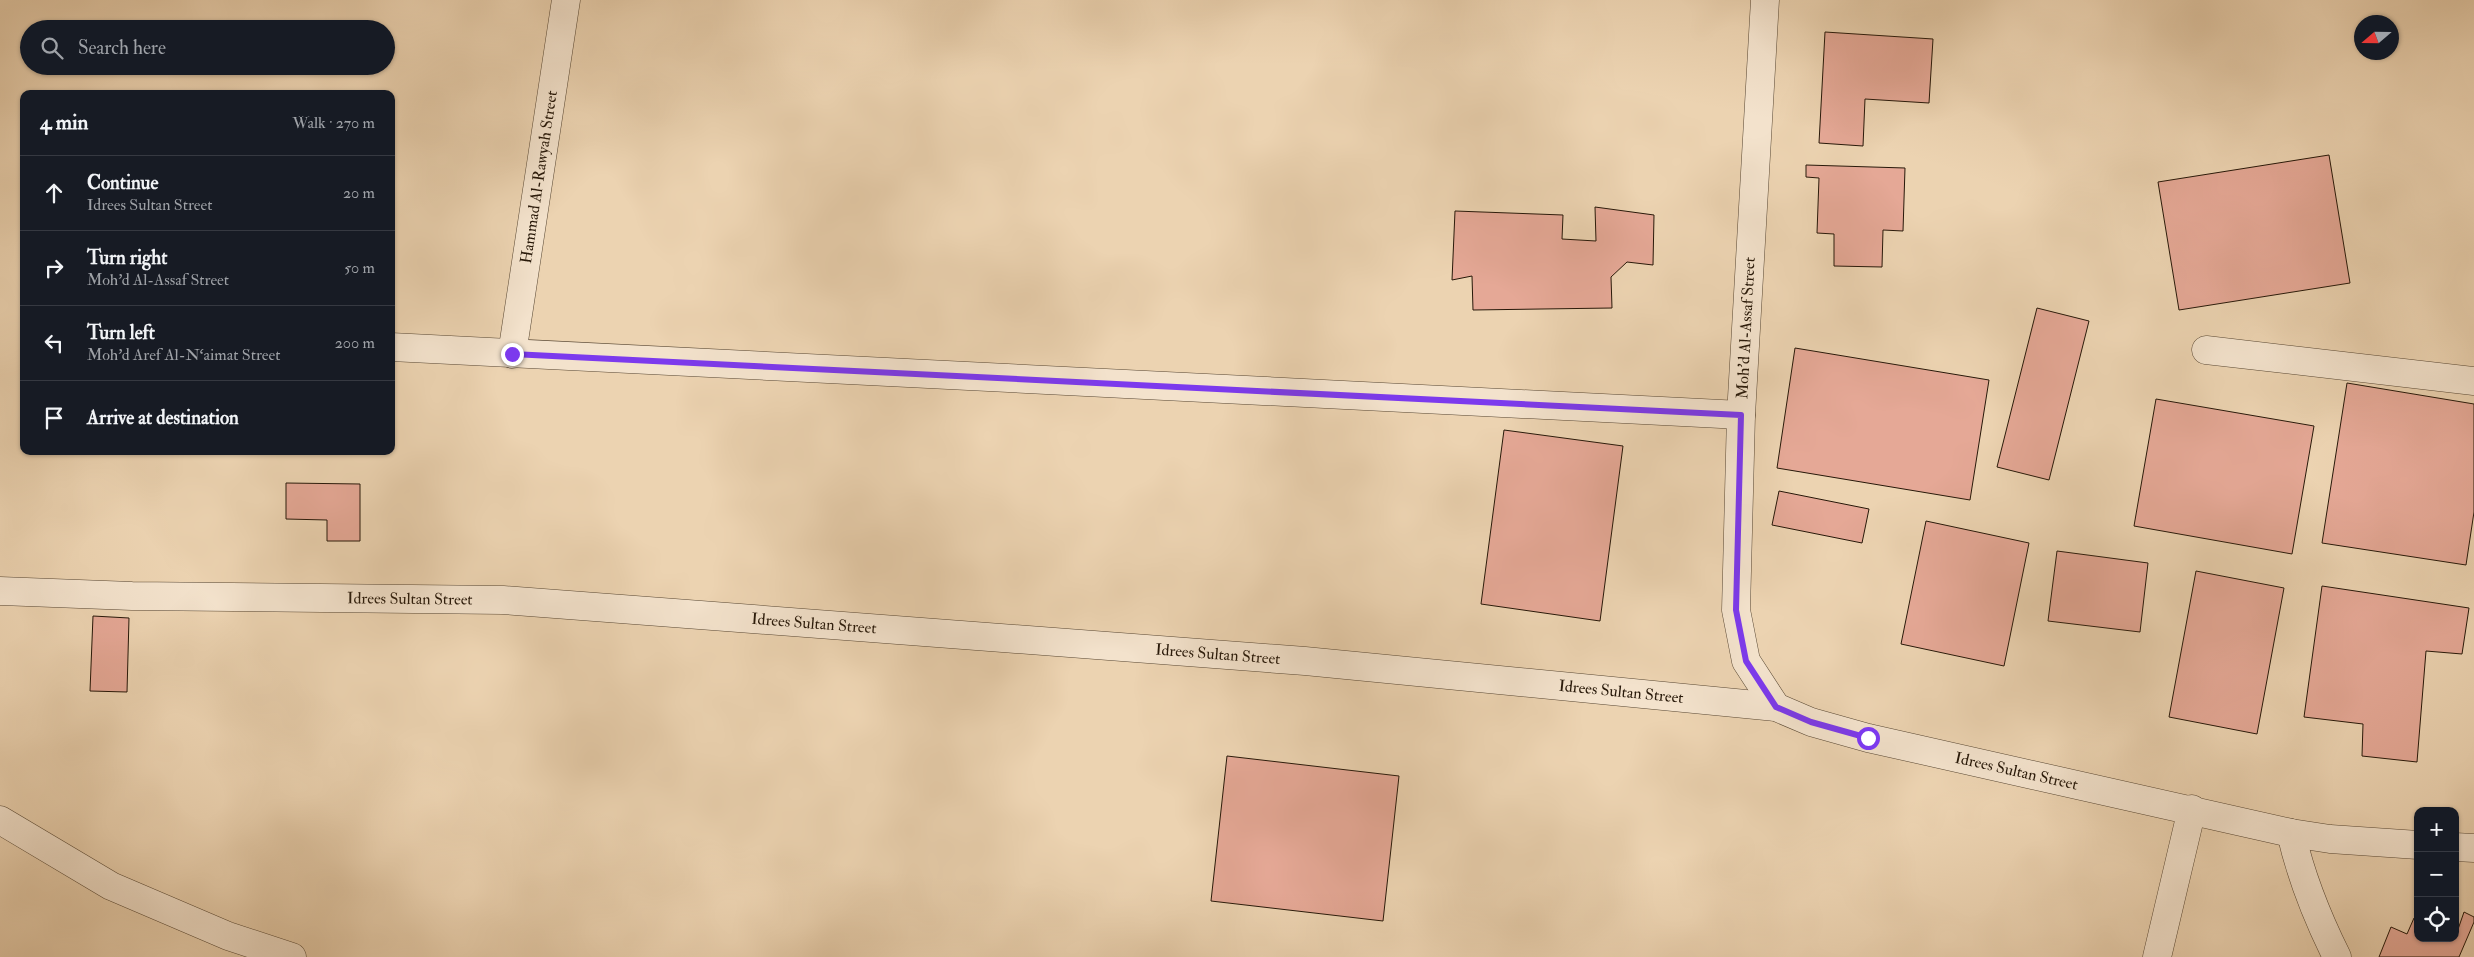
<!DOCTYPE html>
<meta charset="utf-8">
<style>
:root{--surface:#171b24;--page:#20242c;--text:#f1f3f6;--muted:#9ea1a6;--line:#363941}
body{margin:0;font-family:"IM FELL Double Pica",serif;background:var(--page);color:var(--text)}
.controls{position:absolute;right:15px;bottom:15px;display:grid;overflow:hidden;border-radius:10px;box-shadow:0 1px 4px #0004}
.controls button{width:45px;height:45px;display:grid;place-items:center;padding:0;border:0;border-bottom:1px solid var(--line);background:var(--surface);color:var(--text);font:25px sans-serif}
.compass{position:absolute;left:2354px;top:15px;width:45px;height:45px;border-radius:50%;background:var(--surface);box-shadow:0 1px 4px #0004;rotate:250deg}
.stop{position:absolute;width:15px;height:15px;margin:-11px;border:4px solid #7c3aed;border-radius:50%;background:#fff}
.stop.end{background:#7c3aed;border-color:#fff;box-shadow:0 1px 5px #0008}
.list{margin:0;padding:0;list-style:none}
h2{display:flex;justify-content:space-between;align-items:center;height:65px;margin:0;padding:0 20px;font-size:21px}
h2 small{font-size:16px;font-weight:400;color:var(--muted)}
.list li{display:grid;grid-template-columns:32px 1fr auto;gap:15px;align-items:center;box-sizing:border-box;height:75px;padding:0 20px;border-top:1px solid var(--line)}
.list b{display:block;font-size:19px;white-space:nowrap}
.list p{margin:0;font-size:16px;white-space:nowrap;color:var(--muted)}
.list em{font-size:16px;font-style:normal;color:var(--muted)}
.icon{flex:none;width:28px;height:28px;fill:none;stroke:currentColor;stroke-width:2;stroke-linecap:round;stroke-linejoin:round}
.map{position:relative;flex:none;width:2474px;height:957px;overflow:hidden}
.search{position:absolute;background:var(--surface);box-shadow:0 1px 4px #0004;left:20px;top:20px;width:375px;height:55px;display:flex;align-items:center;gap:12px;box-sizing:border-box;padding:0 18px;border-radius:28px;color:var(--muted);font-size:19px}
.panel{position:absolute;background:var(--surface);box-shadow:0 1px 4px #0004;left:20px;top:90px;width:375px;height:365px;border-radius:10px}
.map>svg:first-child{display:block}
.building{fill:#e5a896;stroke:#271809}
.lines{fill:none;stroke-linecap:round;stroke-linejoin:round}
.minor-casing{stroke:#584733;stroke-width:29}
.minor{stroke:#f3e2cc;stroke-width:28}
.route{stroke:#7c3aed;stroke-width:6}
.labels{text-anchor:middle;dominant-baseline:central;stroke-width:4;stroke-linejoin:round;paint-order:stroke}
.street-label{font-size:16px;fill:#271809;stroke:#f3e2cc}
</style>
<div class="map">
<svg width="2474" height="957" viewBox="0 0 2474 957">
<rect width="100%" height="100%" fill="#ecd3b1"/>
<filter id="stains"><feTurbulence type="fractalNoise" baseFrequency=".004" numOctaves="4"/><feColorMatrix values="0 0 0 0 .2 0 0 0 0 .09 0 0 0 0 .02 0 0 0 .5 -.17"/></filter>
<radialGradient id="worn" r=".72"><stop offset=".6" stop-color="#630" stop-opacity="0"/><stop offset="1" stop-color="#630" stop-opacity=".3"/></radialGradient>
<path class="building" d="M1825,32L1933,39L1929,103L1865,99L1863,146L1819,143Z
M2329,155L2350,283L2179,310L2158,182Z
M1806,165L1905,168L1903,231L1883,230L1882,267L1834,266V234L1817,233L1819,178L1806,177Z
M1595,207L1654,215L1653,265L1627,262L1611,277L1612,308L1473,310L1472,276L1452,280L1455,211L1563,215L1562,239L1596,241Z
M2037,308L2089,321L2049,480L1997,467Z
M1795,348L1989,380L1970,500L1777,468Z
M2347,383L2474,404V512L2466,565L2322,543Z
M2156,399L2314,426L2292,554L2134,526Z
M1504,430L1623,446L1600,621L1481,604Z
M286,483L360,484V541H327V520L286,519Z
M1779,491L1869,509L1862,543L1772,525Z
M1926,521L2029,543L2004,666L1901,644Z
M2057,551L2148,563L2140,632L2048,621Z
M2196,571L2284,588L2257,734L2169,717Z
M2322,586L2469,608L2462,654L2426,651L2417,762L2362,756L2363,724L2304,717Z
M93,616L129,618L127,692L90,691Z
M1227,756L1399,776L1383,921L1211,901Z
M2464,912L2474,917V922L2459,957H2379L2391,927L2407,934L2414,918L2418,919V938H2455Z"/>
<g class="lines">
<defs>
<g id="minor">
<path d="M1765,0L1741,415L1736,610L1746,661L1776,707"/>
<path d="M391,347L1741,415"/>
<path d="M2206,350L2474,381"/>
<path id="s1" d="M512,354L566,0"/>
<path id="s2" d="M0,591L132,596L503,600L1305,661L1776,707L1811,722L1868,738L2291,833L2330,839L2418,845"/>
<path d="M0,820L111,886L228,936L292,957"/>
<path d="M2291,833C2301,877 2317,917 2337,957"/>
<path d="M2455,847L2474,848"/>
<path d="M2157,957L2192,809"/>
</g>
</defs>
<use href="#minor" class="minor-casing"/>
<use href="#minor" class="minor"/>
</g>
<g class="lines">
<path class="route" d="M512,354L1741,415L1736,610L1746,661L1776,707L1811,722L1868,738"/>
</g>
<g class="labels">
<g class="street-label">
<text stroke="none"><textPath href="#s1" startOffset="179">Hammad Al-Rawyah Street</textPath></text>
<text transform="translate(1746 328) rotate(-87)">Moh'd Al-Assaf Street</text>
<text stroke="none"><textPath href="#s2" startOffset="410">Idrees Sultan Street</textPath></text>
<text stroke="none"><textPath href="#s2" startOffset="815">Idrees Sultan Street</textPath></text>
<text stroke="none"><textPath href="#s2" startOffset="1220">Idrees Sultan Street</textPath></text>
<text stroke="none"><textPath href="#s2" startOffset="1625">Idrees Sultan Street</textPath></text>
<text stroke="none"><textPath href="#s2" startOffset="2030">Idrees Sultan Street</textPath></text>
</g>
</g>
<rect width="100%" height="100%" filter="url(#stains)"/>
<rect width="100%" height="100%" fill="url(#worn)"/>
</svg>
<div class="controls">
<button>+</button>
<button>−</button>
<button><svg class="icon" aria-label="locate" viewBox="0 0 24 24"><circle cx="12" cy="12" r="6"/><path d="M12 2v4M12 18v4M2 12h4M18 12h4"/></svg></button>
</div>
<svg class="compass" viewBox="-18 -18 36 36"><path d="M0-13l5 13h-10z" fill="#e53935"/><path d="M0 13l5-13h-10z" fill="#9ea1a6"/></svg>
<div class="stop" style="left:1868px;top:738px"></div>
<div class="stop end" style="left:512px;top:354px"></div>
<div class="search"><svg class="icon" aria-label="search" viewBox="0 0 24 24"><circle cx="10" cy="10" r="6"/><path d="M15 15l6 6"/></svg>Search here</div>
<section class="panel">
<h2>4 min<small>Walk · 270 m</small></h2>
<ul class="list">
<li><svg class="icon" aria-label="ahead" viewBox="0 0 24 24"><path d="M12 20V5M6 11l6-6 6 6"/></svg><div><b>Continue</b><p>Idrees Sultan Street</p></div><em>20 m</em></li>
<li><svg class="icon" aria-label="right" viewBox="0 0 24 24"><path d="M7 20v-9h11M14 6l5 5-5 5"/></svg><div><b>Turn right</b><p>Moh'd Al-Assaf Street</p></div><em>50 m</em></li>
<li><svg class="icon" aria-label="left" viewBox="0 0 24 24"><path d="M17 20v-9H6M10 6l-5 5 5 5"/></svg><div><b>Turn left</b><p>Moh'd Aref Al-N‘aimat Street</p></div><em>200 m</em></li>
<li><svg class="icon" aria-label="arrive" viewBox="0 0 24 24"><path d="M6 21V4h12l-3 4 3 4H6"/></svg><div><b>Arrive at destination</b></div></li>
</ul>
</section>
</div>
